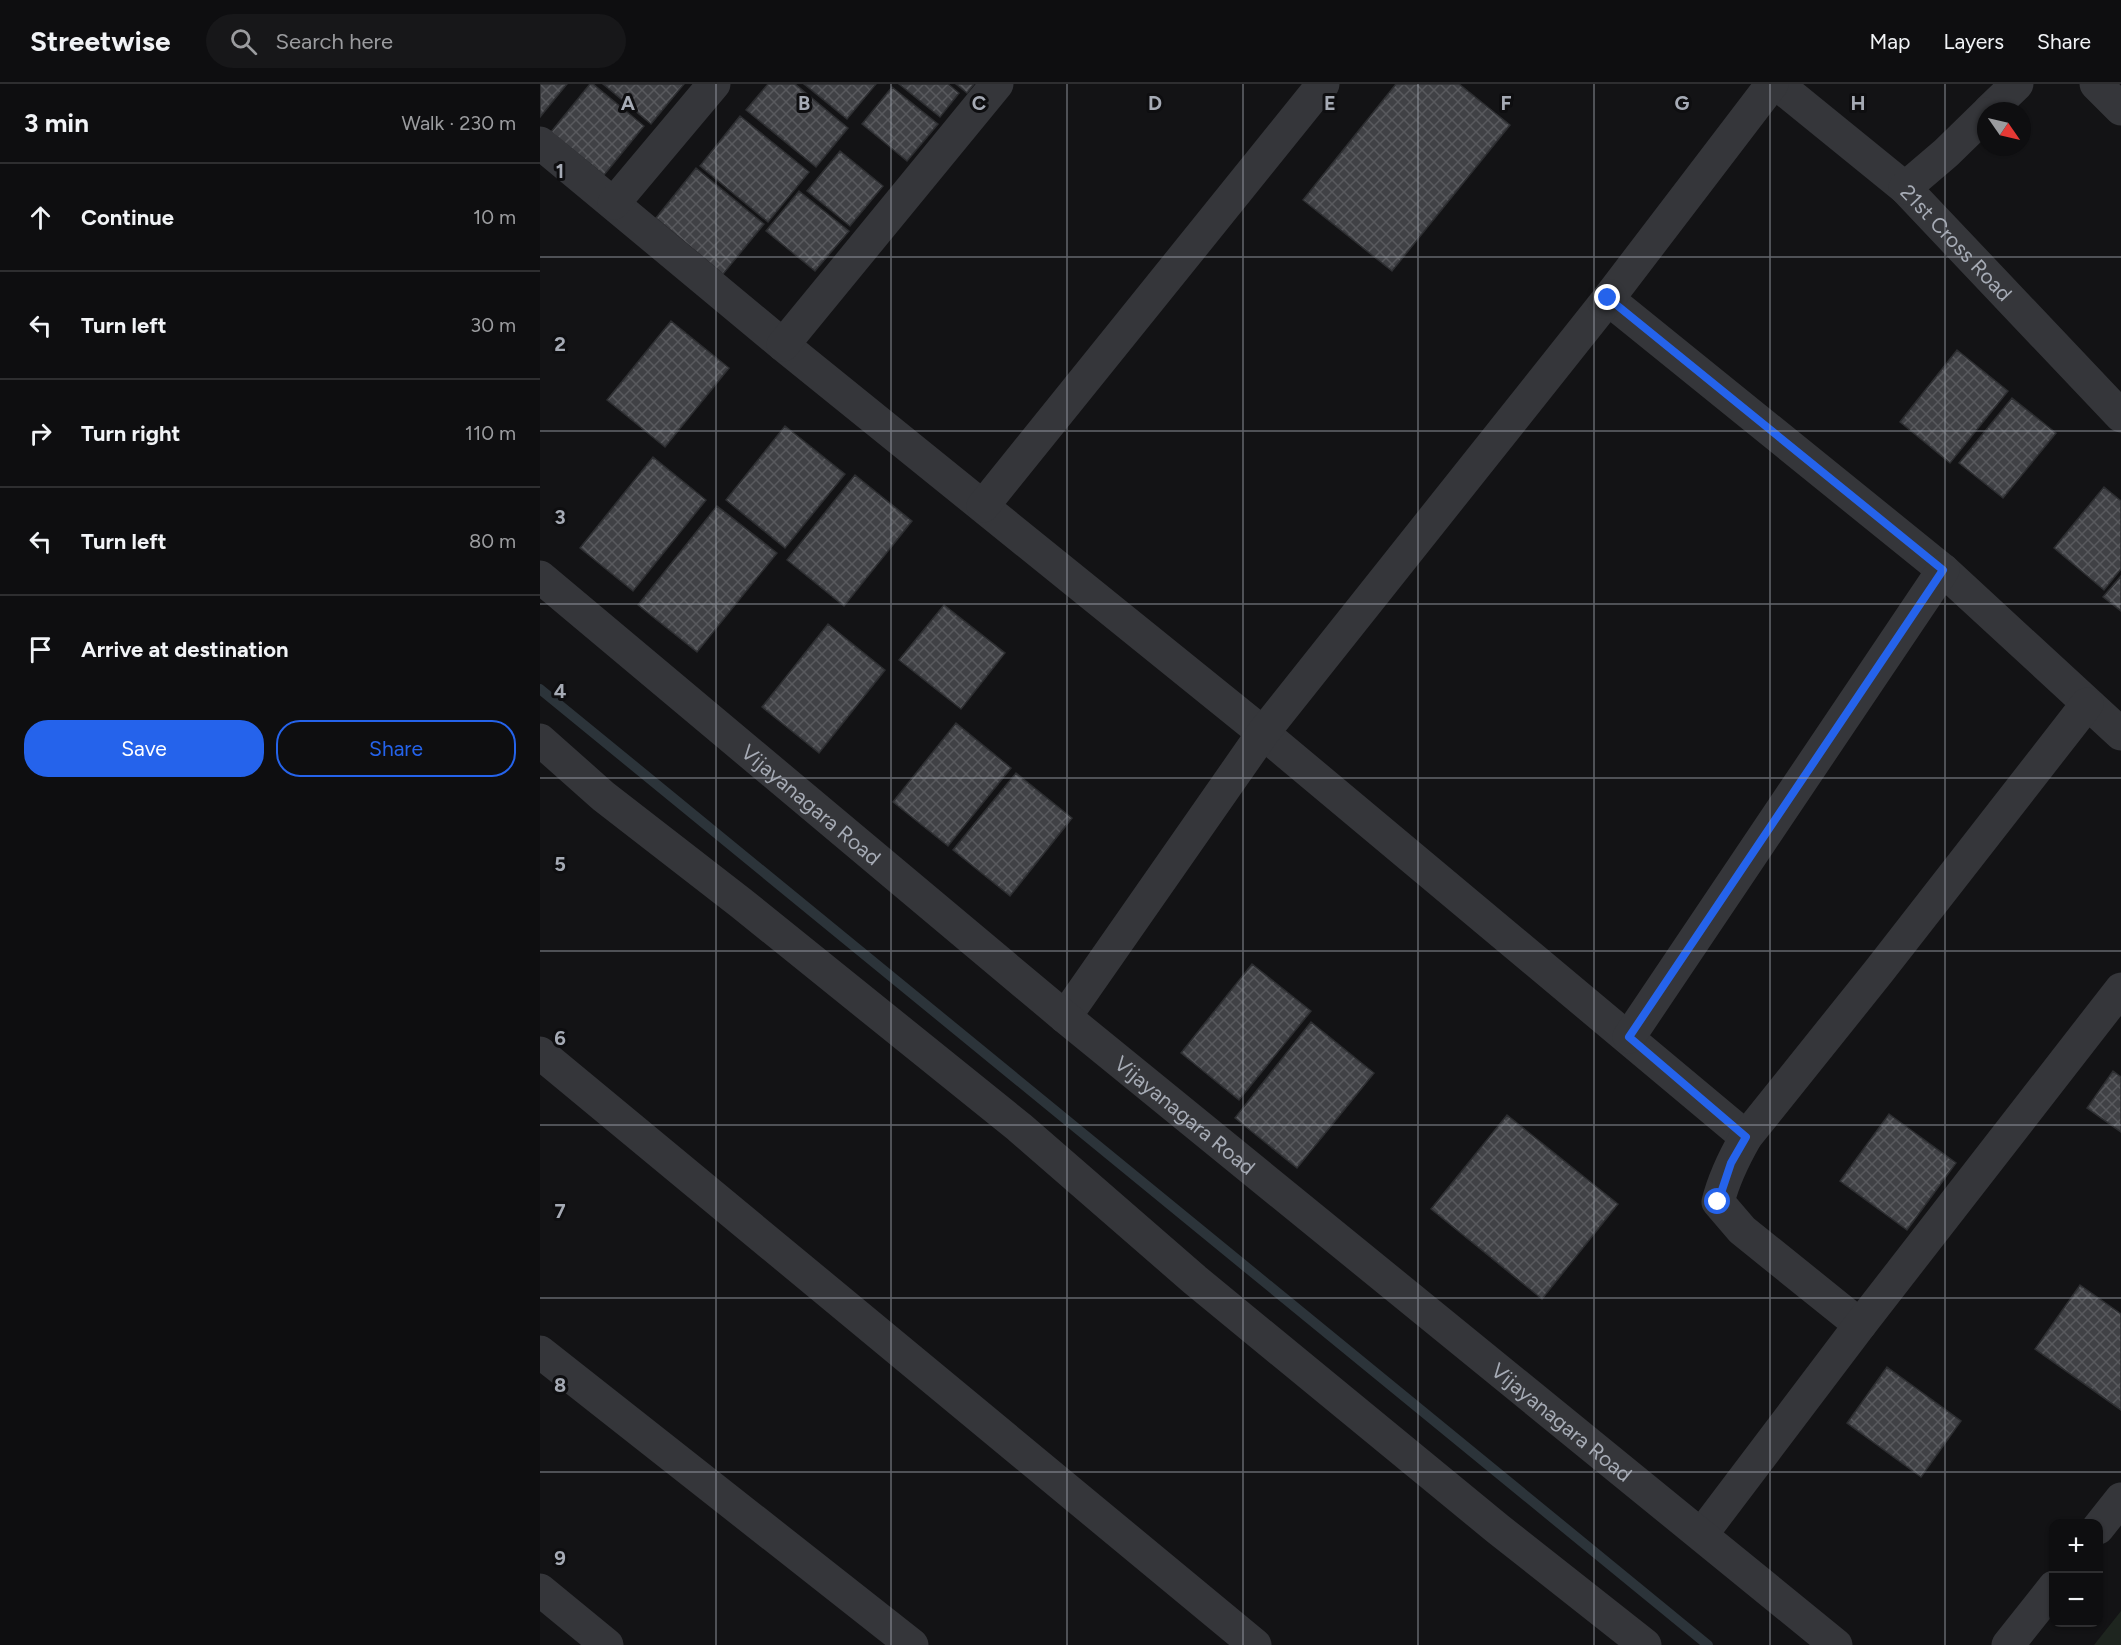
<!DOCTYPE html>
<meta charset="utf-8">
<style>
:root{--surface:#0e0e10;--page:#171719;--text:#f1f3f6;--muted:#9b9c9f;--line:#2e2e30;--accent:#2563eb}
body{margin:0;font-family:Figtree,sans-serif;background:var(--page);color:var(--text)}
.controls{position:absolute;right:18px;bottom:18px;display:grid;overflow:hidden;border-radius:12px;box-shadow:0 2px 4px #0004}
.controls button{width:54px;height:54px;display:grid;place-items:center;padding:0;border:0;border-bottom:2px solid var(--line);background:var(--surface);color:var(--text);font:30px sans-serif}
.compass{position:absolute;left:1437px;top:18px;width:54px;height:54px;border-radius:50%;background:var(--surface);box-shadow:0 2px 4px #0004;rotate:124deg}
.stop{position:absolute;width:18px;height:18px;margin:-14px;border:4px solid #2563eb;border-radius:50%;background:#fff}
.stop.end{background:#2563eb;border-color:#fff;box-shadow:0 2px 6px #0008}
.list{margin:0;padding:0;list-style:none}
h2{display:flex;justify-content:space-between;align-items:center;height:78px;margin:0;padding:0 24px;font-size:26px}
h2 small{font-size:20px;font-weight:400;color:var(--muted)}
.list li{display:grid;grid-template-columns:39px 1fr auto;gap:18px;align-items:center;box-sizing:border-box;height:108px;padding:0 24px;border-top:2px solid var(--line)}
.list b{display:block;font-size:22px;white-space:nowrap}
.list em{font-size:20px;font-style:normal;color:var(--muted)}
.actions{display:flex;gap:12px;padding:18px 24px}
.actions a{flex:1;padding:14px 0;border:2px solid var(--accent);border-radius:24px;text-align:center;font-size:21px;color:var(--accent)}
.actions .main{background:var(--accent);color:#fff}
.icon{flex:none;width:33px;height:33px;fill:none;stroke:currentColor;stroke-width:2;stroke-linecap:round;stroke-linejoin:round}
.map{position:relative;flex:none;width:1581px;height:1561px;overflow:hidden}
header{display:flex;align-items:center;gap:36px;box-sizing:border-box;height:84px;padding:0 30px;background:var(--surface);border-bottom:2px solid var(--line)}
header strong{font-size:28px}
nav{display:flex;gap:33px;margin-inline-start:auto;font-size:21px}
.search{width:420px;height:54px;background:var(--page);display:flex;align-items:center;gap:15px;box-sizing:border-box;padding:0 21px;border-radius:33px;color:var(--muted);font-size:22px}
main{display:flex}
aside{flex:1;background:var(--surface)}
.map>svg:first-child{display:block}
.green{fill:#1e251f}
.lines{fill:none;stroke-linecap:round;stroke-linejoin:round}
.stream{stroke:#2c343a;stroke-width:10}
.building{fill:url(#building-cross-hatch);stroke:#2d2e31;stroke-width:1.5}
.minor{stroke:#35363a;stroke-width:33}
.tertiary{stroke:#35363a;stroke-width:33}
.route{stroke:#2563eb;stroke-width:8}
.grid{fill:none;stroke:#a6abb5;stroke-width:1.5;stroke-opacity:0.55}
.labels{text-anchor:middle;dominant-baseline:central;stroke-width:6;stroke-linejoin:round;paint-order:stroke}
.street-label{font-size:21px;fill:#a6abb5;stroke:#0e0e10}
.grid-label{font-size:20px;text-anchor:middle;font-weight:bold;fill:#a6abb5;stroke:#0e0e10;stroke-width:6;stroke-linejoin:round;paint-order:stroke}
</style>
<header>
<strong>Streetwise</strong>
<div class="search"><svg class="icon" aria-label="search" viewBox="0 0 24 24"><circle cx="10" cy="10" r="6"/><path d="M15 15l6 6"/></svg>Search here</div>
<nav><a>Map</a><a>Layers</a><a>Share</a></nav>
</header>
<main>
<aside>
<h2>3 min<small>Walk · 230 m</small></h2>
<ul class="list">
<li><svg class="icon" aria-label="ahead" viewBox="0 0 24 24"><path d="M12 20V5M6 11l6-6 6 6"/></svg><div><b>Continue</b></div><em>10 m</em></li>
<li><svg class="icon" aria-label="left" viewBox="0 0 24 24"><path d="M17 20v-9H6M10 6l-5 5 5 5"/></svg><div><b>Turn left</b></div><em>30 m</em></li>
<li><svg class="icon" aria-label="right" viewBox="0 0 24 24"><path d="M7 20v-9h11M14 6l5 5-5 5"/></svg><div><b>Turn right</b></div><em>110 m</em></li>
<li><svg class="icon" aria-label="left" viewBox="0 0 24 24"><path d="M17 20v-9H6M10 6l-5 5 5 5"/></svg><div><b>Turn left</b></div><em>80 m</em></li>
<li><svg class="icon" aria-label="arrive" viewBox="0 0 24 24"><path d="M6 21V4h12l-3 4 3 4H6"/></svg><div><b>Arrive at destination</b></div></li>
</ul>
<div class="actions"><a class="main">Save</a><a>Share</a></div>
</aside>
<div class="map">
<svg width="1581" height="1561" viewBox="0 0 1581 1561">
<defs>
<pattern id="building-cross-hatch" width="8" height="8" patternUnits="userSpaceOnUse" patternTransform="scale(1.5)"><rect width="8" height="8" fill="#404145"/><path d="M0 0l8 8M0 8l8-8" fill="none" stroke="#595a5e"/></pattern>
</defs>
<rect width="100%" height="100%" fill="#131315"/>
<path class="green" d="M1581,1527V1561H1554Z"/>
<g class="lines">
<path class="stream" d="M0,605L1168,1561"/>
</g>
<path class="building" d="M0,0H27L0,33Z
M50,0H53L104,42L64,91L11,48Z
M63,0H144L111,40Z
M228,0H255L308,44L276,83L206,26Z
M264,0H336L307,35Z
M359,0H408L419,9L400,33Z
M416,0H434L427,9Z
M856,0H919L970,41L852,187L763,116Z
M352,3L398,40L367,77L322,40Z
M200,32L269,88L228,138L160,82Z
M300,67L343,102L310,142L267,107Z
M156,84L224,140L183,190L116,134Z
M259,107L309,147L275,187L226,147Z
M131,237L189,284L125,363L67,316Z
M1417,266L1468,307L1410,379L1360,338Z
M1472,314L1516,349L1463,414L1419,379Z
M245,342L305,390L245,464L186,416Z
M113,373L166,416L93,507L40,464Z
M315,391L372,437L304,522L247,476Z
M1564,403L1581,417V485L1564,506L1514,464Z
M177,422L237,469L157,568L98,521Z
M1581,492V527L1563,513Z
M404,521L465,569L421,625L359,576Z
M288,540L345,586L279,669L222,623Z
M416,639L471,684L408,762L353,718Z
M476,689L532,734L470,812L413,766Z
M712,880L771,927L699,1016L641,969Z
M771,938L834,989L757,1084L695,1034Z
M1573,987L1581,993V1048L1547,1024Z
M1349,1030L1416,1079L1367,1146L1300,1097Z
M967,1031L1078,1120L1002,1215L891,1125Z
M1540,1201L1581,1230V1326L1495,1265Z
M1347,1283L1421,1337L1381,1393L1307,1339Z"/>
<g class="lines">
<g class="minor">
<path id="s1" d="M1237,0L1365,104L1581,332"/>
<path d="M1556,0L1581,25"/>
<path d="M1449,27L1477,0"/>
<path d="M0,59L243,261L723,649L1206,1053"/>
<path d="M1365,104L1406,69L1446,30"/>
<path d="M74,119L174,0"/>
<path d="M1068,215L1403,486L1581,650"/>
<path d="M243,261L457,0"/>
<path d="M443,422L783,0"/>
<path d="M0,656L63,712L201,819L479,1043L655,1196L958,1445L1105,1561"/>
<path d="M525,933L723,649L1068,215L1232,0"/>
<path d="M1089,953L1403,486"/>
<path d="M0,969L715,1561"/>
<path d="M1320,1241L1202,1146L1178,1118C1184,1094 1194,1074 1206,1053L1339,887L1547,620"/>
<path d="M0,1268L372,1561"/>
<path d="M1162,1450L1320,1241L1581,905"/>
<path d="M0,1506L67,1561"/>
</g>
<g class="tertiary">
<path id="s2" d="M0,493L525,933L1296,1561"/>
<path d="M1558,1444L1581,1415"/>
<path d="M1468,1561L1514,1503"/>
</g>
</g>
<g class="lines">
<path class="route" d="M1068,214L1403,486L1089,953L1206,1053L1191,1079L1178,1118"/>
</g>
<path class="grid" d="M176,0V1561M351,0V1561M527,0V1561M703,0V1561M878,0V1561M1054,0V1561M1230,0V1561M1405,0V1561M0,173H1581M0,347H1581M0,520H1581M0,694H1581M0,867H1581M0,1041H1581M0,1214H1581M0,1388H1581"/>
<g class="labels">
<g class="street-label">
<text stroke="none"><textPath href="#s1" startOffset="240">21st Cross Road</textPath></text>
<text stroke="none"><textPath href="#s2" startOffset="354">Vijayanagara Road</textPath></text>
<text stroke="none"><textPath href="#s2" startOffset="840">Vijayanagara Road</textPath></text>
<text stroke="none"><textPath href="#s2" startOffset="1326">Vijayanagara Road</textPath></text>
</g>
</g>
<g class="grid-label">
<text x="88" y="26">A</text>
<text x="264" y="26">B</text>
<text x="439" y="26">C</text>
<text x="615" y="26">D</text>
<text x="790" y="26">E</text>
<text x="966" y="26">F</text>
<text x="1142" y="26">G</text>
<text x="1318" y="26">H</text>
<text x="20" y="94">1</text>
<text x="20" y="267">2</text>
<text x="20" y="440">3</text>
<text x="20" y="614">4</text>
<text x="20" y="787">5</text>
<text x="20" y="961">6</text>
<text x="20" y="1134">7</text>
<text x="20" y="1308">8</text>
<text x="20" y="1481">9</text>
</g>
</svg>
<div class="controls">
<button>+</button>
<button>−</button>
</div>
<svg class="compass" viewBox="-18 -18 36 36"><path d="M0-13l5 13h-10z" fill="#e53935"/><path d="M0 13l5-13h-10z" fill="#9b9c9f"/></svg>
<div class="stop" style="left:1178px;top:1118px"></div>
<div class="stop end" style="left:1068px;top:214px"></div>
</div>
</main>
